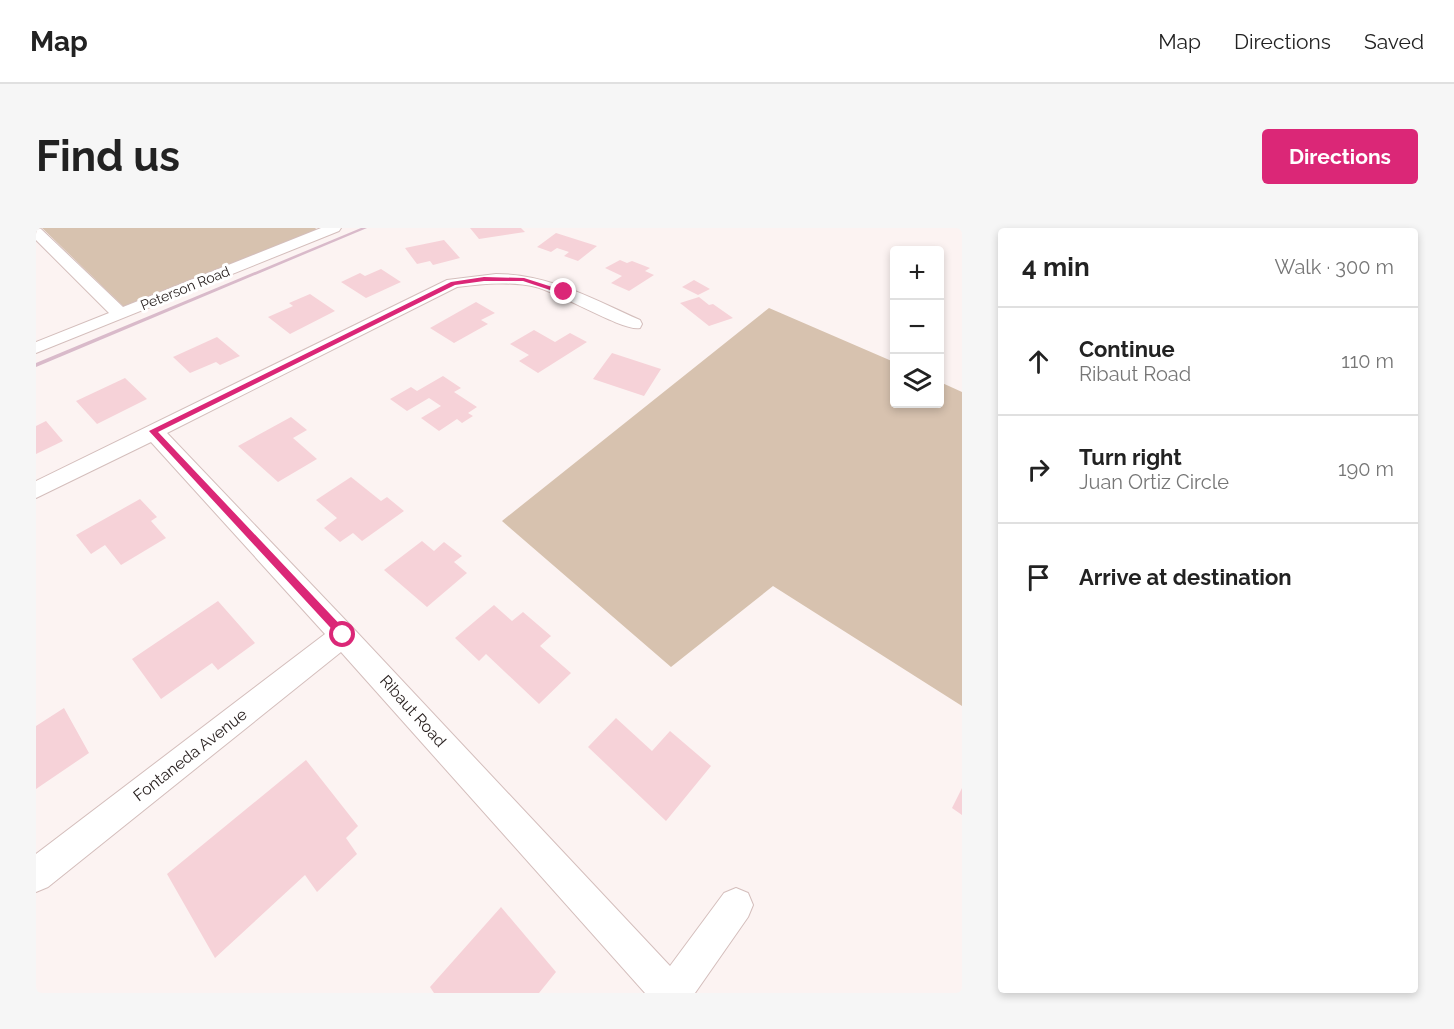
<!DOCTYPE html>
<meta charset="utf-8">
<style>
:root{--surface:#fff;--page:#f6f6f6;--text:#222;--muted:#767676;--line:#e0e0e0;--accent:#db2777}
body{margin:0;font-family:Raleway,sans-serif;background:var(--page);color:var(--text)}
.controls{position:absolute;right:18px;top:18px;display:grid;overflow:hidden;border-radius:6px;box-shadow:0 3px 9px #0003}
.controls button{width:54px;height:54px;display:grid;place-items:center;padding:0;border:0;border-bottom:2px solid var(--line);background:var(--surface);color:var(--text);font:30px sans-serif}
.stop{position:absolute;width:18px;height:18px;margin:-14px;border:4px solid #db2777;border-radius:50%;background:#fff}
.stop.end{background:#db2777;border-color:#fff;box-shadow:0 2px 6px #0008}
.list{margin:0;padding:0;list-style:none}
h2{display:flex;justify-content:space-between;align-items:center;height:78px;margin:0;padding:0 24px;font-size:26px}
h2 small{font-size:20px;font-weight:400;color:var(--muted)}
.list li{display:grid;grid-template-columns:39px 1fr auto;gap:18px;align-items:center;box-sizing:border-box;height:108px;padding:0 24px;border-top:2px solid var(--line)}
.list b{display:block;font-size:22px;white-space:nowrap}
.list p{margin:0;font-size:20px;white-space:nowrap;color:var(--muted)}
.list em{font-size:20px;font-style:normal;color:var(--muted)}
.icon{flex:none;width:33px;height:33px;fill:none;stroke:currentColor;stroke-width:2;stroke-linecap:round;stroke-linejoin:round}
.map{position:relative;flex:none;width:926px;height:765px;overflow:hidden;border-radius:6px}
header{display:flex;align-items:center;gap:36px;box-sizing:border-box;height:84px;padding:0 30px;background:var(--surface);border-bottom:2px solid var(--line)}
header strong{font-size:28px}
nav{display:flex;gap:33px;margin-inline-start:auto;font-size:21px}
.intro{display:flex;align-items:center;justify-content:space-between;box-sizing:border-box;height:144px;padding:0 36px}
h1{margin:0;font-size:42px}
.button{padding:15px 27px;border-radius:6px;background:var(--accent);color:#fff;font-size:21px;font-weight:700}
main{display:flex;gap:36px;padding:0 36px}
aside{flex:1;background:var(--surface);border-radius:6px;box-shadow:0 3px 9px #0003}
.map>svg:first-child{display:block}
.green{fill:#d7c2af}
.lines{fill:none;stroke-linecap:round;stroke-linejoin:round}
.stream{fill:#d9baca;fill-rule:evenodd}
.building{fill:#f6d2d8}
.minor-casing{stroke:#d4bebc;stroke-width:2}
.minor{fill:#fff;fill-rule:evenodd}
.route{fill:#db2777}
.labels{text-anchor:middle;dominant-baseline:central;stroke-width:6;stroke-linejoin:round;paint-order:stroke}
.far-street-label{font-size:14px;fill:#251d1c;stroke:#fff}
.street-label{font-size:16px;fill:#251d1c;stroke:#fff}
</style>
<header>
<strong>Map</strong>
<nav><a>Map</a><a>Directions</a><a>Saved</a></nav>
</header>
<div class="intro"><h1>Find us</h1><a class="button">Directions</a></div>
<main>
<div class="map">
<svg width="926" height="765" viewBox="0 0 926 765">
<rect width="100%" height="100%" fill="#fcf3f2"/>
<path class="green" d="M6,0H279L282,2L88,79Z
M733,80L858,134V176H904V154L926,164V478L737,358L635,439L466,293Z"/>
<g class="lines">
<path class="stream" d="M325,0H331L0,139V135Z"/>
</g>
<path class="building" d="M434,0H485L489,4L443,11Z
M520,5L561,18L542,33L528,28L533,24L521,20L515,24L501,19Z
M408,12L424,30L397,37L394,33L381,36L369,20Z
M584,32L591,35L596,33L614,40L609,43L618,47L593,63L575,55L586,48L569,40Z
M345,41L365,54L330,70L305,54L324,45L329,48Z
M658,52L674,61L662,67L646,59Z
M274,66L299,83L254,106L232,89L257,78L253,75Z
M663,69L673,77L677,76L697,90L673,98L644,75Z
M440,74L459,85L445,92L452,96L418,115L394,100Z
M498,102L519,114L534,105L551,114L502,145L483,133L493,127L474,116Z
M181,109L204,128L184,137L180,134L154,145L137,129Z
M576,125L625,141L608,168L557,151Z
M407,148L425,160L418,164L441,179L432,185L437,188L426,195L421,191L403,203L385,190L405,178L393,170L371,183L354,171L375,159L381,163Z
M89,150L111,171L61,196L40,173Z
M255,189L271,202L257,210L281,231L242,254L202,218Z
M10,193L27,213L0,226V198Z
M315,249L345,273L351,269L368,283L326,313L317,305L304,314L288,300L301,290L280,272Z
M104,271L121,289L115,293L130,310L85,337L69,317L55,326L40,307Z
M386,313L398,323L408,314L426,328L418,334L431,345L391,379L348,342Z
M182,373L219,415L182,442L176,435L125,471L96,431Z
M458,377L476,393L487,384L515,408L504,418L535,445L503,476L450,426L443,433L419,410Z
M28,480L53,525L0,561V498Z
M580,490L616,523L634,503L675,538L630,593L552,519Z
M270,532L322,598L310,610L321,626L281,664L269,647L179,730L131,646Z
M926,560V587L916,580Z
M465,679L520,744L503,765H398L394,759Z"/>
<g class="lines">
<defs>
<path id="minor" d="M0,0L5,1L87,79L285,0H305L303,3L0,125V114L73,85L0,12Z
M460,46C513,46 557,71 604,92L606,96L604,100C588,104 524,65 500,59C474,53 447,56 421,59L131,205L316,399L634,738L688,665L700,660L712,665L717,677L712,689L659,765H609L305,424L12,659L0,664V626L289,406L115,214L0,270V253L411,52Z"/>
</defs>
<use href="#minor" class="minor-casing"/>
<use href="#minor" class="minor"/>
</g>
<path class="route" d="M448,49L488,50L532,64L526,66L487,53H448L419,57L122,204L311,404V410H304L113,203L415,54Z"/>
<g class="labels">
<g class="far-street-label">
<text transform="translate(149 60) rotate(-22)">Peterson Road</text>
</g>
<g class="street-label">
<text transform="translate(377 483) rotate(48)">Ribaut Road</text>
<text transform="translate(154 527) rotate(-38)">Fontaneda Avenue</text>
</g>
</g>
</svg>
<div class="controls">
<button>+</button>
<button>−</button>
<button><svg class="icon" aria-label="layers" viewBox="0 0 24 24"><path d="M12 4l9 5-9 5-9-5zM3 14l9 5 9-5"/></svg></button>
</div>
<div class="stop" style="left:307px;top:407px"></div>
<div class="stop end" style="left:528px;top:64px"></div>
</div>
<aside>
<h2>4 min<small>Walk · 300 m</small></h2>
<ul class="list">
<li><svg class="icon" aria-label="ahead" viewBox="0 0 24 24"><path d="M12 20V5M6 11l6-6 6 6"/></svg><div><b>Continue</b><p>Ribaut Road</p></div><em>110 m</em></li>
<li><svg class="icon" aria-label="right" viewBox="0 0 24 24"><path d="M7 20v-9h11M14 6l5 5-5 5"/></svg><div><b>Turn right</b><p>Juan Ortiz Circle</p></div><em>190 m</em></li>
<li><svg class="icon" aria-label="arrive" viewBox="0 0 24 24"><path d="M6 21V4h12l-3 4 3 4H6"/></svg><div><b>Arrive at destination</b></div></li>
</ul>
</aside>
</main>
